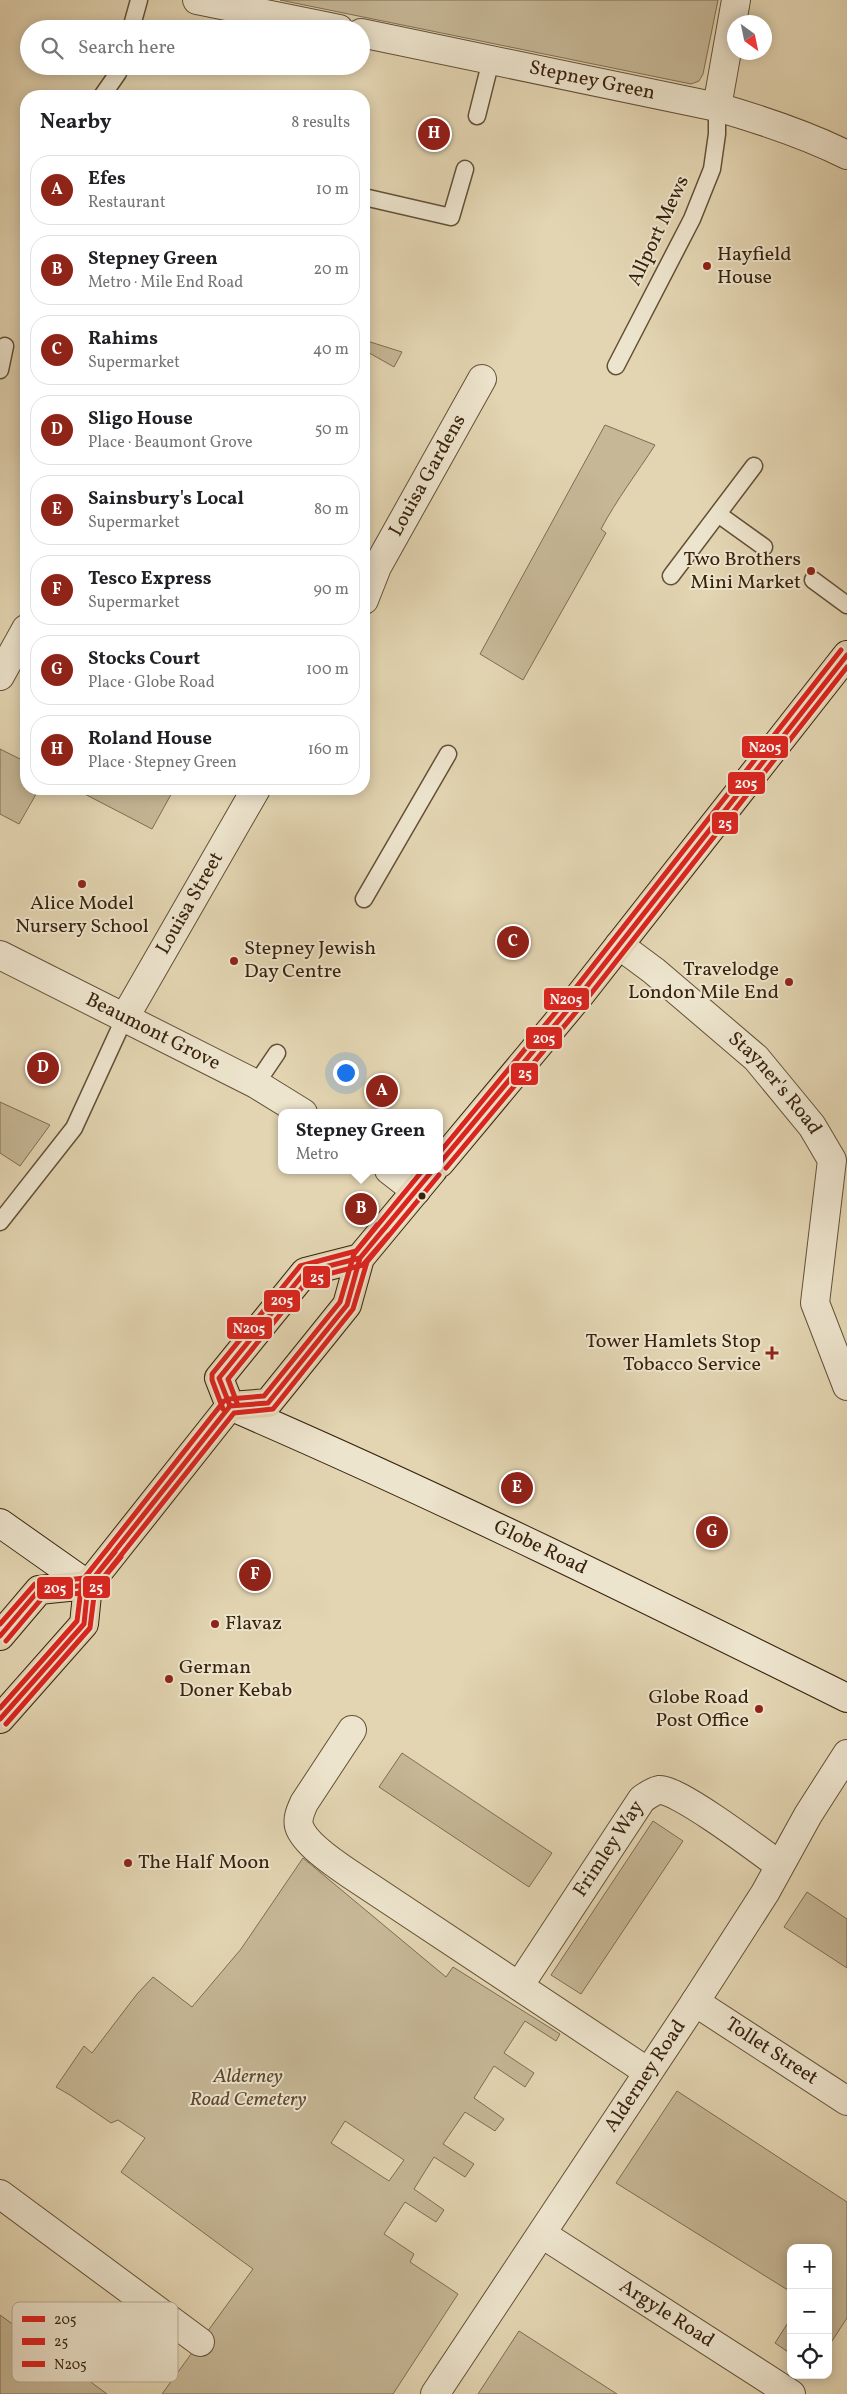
<!DOCTYPE html>
<meta charset="utf-8">
<style>
:root{--surface:#fff;--page:#f2f2f2;--text:#202124;--muted:#757577;--line:#e0e0e0;--accent:#8f2418}
body{margin:0;font-family:Vollkorn,serif;background:var(--page);color:var(--text)}
.controls{position:absolute;right:15px;bottom:15px;display:grid;overflow:hidden;border-radius:10px;box-shadow:0 2px 12px #0003}
.controls button{width:45px;height:45px;display:grid;place-items:center;padding:0;border:0;border-bottom:1px solid var(--line);background:var(--surface);color:var(--text);font:25px sans-serif}
.compass{position:absolute;left:727px;top:15px;width:45px;height:45px;border-radius:50%;background:var(--surface);box-shadow:0 2px 12px #0003;rotate:147deg}
.you{position:absolute;left:345px;top:1072px;width:18px;height:18px;margin:-12px;border:4px solid #fff;border-radius:50%;background:#1a73e8;box-shadow:0 0 0 8px #1a73e833}
.badge{display:grid;place-items:center;width:32px;height:32px;border-radius:50%;background:var(--accent);color:#fff;font-size:16px;font-weight:700}
.pin{position:absolute;translate:-50% -50%;border:2px solid #fff;box-shadow:0 1px 5px #0006}
.popup{position:absolute;left:278px;top:1109px;width:165px;height:65px;box-sizing:border-box;display:grid;place-content:center;border-radius:10px;background:var(--surface);filter:drop-shadow(0 1px 4px #0005);font-size:16px;white-space:nowrap;color:var(--muted)}
.popup b{font-size:19px;color:var(--text)}
.popup::after{content:'';position:absolute;left:50%;top:100%;margin-left:-10px;border:10px solid transparent;border-top-color:var(--surface)}
.list{margin:0;padding:0;list-style:none}
h2{display:flex;justify-content:space-between;align-items:center;height:65px;margin:0;padding:0 20px;font-size:21px}
h2 small{font-size:16px;font-weight:400;color:var(--muted)}
.list li{display:grid;grid-template-columns:32px 1fr auto;gap:15px;align-items:center;box-sizing:border-box;height:70px;margin:0 10px 10px;padding:0 10px;border:1px solid var(--line);border-radius:20px}
.list b{display:block;font-size:19px;white-space:nowrap}
.list p{margin:0;font-size:16px;white-space:nowrap;color:var(--muted)}
.list em{font-size:16px;font-style:normal;color:var(--muted)}
.icon{flex:none;width:28px;height:28px;fill:none;stroke:currentColor;stroke-width:2;stroke-linecap:round;stroke-linejoin:round}
.map{position:relative;flex:none;width:847px;height:2394px;overflow:hidden}
.search{position:absolute;background:var(--surface);box-shadow:0 2px 12px #0003;left:20px;top:20px;width:350px;height:55px;display:flex;align-items:center;gap:12px;box-sizing:border-box;padding:0 18px;border-radius:28px;color:var(--muted);font-size:19px}
.panel{position:absolute;background:var(--surface);box-shadow:0 2px 12px #0003;left:20px;top:90px;width:350px;height:705px;border-radius:20px}
.map>svg:first-child{display:block}
.green{fill:#c6b796;stroke:#7f6d52;fill-rule:evenodd}
.lines{fill:none;stroke-linecap:round;stroke-linejoin:round}
.lane-casing{stroke:#635036;stroke-width:19}
.street-casing{stroke:#635036;stroke-width:30}
.secondary-casing{stroke:#38230d;stroke-width:30}
.highway-casing{stroke:#38230d;stroke-width:30}
.lane{stroke:#ede4cd;stroke-width:16}
.street{stroke:#ede4cd;stroke-width:28}
.secondary{stroke:#ede4cd;stroke-width:28}
.highway{stroke:#e3d5b2;stroke-width:28}
.bus-1-casing{stroke:#ede4cd;stroke-width:9}
.bus-2-casing{stroke:#ede4cd;stroke-width:9}
.bus-3-casing{stroke:#ede4cd;stroke-width:9}
.bus-1{stroke:#dc241f;stroke-width:5}
.bus-2{stroke:#dc241f;stroke-width:5}
.bus-3{stroke:#dc241f;stroke-width:5}
.poi-dot{fill:#8f2418;stroke:#ede4cd;stroke-width:2}
.bus-dot{fill:#38230d;stroke:#ede4cd;stroke-width:2}
.labels{text-anchor:middle;dominant-baseline:central;stroke-width:4;stroke-linejoin:round;paint-order:stroke}
.street-label{font-size:20px;fill:#38230d;stroke:#ede4cd}
.poi-label{font-size:20px;fill:#38230d;stroke:#ede4cd;text-anchor:start}
.park-label{font-size:20px;font-style:italic;fill:#5c482f;stroke:#ede4cd}
.key{fill:#ede4cd;stroke:#b7aa93;stroke-width:1}
.key-label{font-size:14px;fill:#38230d}
.line-badge{stroke:#ede4cd;stroke-width:2}
.badge-label{font-size:14px;text-anchor:middle;font-weight:bold;fill:#fff}
</style>
<div class="map">
<svg width="847" height="2394" viewBox="0 0 847 2394">
<rect width="100%" height="100%" fill="#e3d5b2"/>
<filter id="stains"><feTurbulence type="fractalNoise" baseFrequency=".004" numOctaves="4"/><feColorMatrix values="0 0 0 0 .2 0 0 0 0 .09 0 0 0 0 .02 0 0 0 .5 -.17"/></filter>
<radialGradient id="worn" r=".72"><stop offset=".6" stop-color="#630" stop-opacity="0"/><stop offset="1" stop-color="#630" stop-opacity=".3"/></radialGradient>
<path class="green" d="M280,0H718L703,74L699,81L691,84Z
M364,340L402,352L394,367L364,350Z
M605,425L655,445C637,473 617,499 601,529L606,533L523,680L480,654Z
M0,749L26,762V789H39L19,824L0,814Z
M75,789H174L152,829Z
M0,1102L50,1125L20,1166L0,1153Z
M402,1753L552,1853L529,1887L379,1787Z
M653,1821L683,1841L581,1994L551,1975Z
M303,1858L446,1977L453,1967L560,2034L556,2041L525,2021L504,2053L534,2073L525,2087L494,2066L474,2098L504,2119L495,2131L465,2112L443,2144L474,2164L465,2177L434,2157L414,2189L444,2210L436,2222L405,2202L384,2234L414,2254L410,2262L458,2294L393,2394H162L253,2269L121,2172L145,2138L118,2120L111,2123L70,2095L56,2087L84,2046L92,2053L137,1994L153,1977L192,2007L241,1949ZM345,2121L404,2160L389,2181L331,2143Z
M807,1892L847,1919V1968L784,1927Z
M677,2091L847,2202V2318L828,2347V2248H791V2292L616,2183Z
M0,2315L7,2320L107,2394H0Z
M791,2318V2354L775,2343Z
M519,2331L617,2394H478Z"/>
<g class="lines">
<defs>
<path id="lane" d="M131,29L139,0
M102,96L118,73L120,66
M477,116L491,60
M364,197L451,217L465,169
M616,366L692,219L712,169L717,134V107
M0,370L5,346
M718,514L764,547
M671,576L754,466
M813,580L847,605
M364,899L448,754
M256,1084L277,1053
M0,1222L74,1128L125,1017"/>
<g id="street">
<path d="M197,0L339,29"/>
<path id="s1" d="M361,33L717,107C762,120 805,134 847,155"/>
<path d="M717,107L736,0"/>
<path id="s2" d="M364,600L377,567L482,379"/>
<path d="M0,676L26,629"/>
<path id="s3" d="M619,945L654,971L756,1058L812,1126L832,1160L815,1303L847,1386"/>
<path id="s4" d="M0,955L256,1084L303,1113"/>
<path id="s5" d="M125,1017L256,789"/>
<path d="M389,1170L416,1191"/>
<path d="M352,1730L304,1803C301,1810 297,1818 299,1826C304,1843 335,1864 350,1874L648,2072"/>
<path id="s6" d="M519,1986L642,1799C647,1796 653,1791 659,1790C677,1788 760,1851 779,1865"/>
<path id="s7" d="M695,2002L847,2101"/>
<path d="M0,2194L200,2342"/>
<path id="s8" d="M542,2234L791,2394"/>
<path id="s9" d="M435,2394L695,2002L765,1893L808,1815L847,1754"/>
</g>
<g id="secondary">
<path id="s10" d="M230,1406C439,1496 643,1597 847,1698"/>
<path d="M0,1523L88,1585"/>
</g>
<path id="highway" d="M440,1163L580,995L847,655
M230,1406L219,1378L305,1272L360,1258
M0,1636L39,1590L88,1585
M0,1719L84,1624L88,1585L230,1406L268,1403L347,1305L360,1258L433,1170"/>
</defs>
<use href="#lane" class="lane-casing"/>
<use href="#street" class="street-casing"/>
<use href="#secondary" class="secondary-casing"/>
<use href="#highway" class="highway-casing"/>
<use href="#lane" class="lane"/>
<use href="#street" class="street"/>
<use href="#secondary" class="secondary"/>
<use href="#highway" class="highway"/>
<defs>
<path id="bus-1" d="M440,1163L580,995L847,655
M230,1406L219,1378L305,1272L360,1258L383,1230
M0,1636L39,1590L88,1585L115,1552
M0,1719L84,1624L88,1585L230,1406L268,1403L347,1305L360,1258L433,1170"/>
<path id="bus-2" d="M446,1168L586,1000L847,667
M237,1403L228,1379L309,1279L363,1265L389,1235
M6,1641L43,1597L92,1592L121,1557
M6,1724L90,1628L95,1588L234,1413L273,1409L353,1309L367,1262L439,1175"/>
<path id="bus-3" d="M440,1152L574,990L841,650
M223,1409L212,1380V1374L300,1266L356,1251L377,1225
M0,1624L35,1584L84,1578L109,1547
M0,1708L77,1621L82,1581L224,1401L229,1399L264,1396L340,1302L354,1254L423,1170"/>
</defs>
<use href="#bus-1" class="bus-1-casing"/>
<use href="#bus-2" class="bus-2-casing"/>
<use href="#bus-3" class="bus-3-casing"/>
<use href="#bus-1" class="bus-1"/>
<use href="#bus-2" class="bus-2"/>
<use href="#bus-3" class="bus-3"/>
</g>
<g class="poi-dot">
<circle cx="707" cy="266" r="5"/>
<circle cx="811" cy="571" r="5"/>
<circle cx="82" cy="884" r="5"/>
<circle cx="234" cy="961" r="5"/>
<circle cx="789" cy="982" r="5"/>
<path d="M769.5 1345.5h5v5h5v5h-5v5h-5v-5h-5v-5h5z"/>
<circle cx="215" cy="1624" r="5"/>
<circle cx="169" cy="1679" r="5"/>
<circle cx="759" cy="1709" r="5"/>
<circle cx="128" cy="1863" r="5"/>
</g>
<circle class="bus-dot" cx="422" cy="1196" r="4.5"/>
<g class="labels">
<g class="street-label">
<text stroke="none"><textPath href="#s1" startOffset="236">Stepney Green</textPath></text>
<text transform="translate(659 231) rotate(-65)">Allport Mews</text>
<text stroke="none"><textPath href="#s2" startOffset="140">Louisa Gardens</textPath></text>
<text stroke="none"><textPath href="#s5" startOffset="131">Louisa Street</textPath></text>
<text stroke="none"><textPath href="#s4" startOffset="171">Beaumont Grove</textPath></text>
<text stroke="none"><textPath href="#s3" startOffset="209">Stayner's Road</textPath></text>
<text stroke="none"><textPath href="#s10" startOffset="341">Globe Road</textPath></text>
<text stroke="none"><textPath href="#s6" startOffset="164">Frimley Way</textPath></text>
<text stroke="none"><textPath href="#s7" startOffset="91">Tollet Street</textPath></text>
<text stroke="none"><textPath href="#s9" startOffset="381">Alderney Road</textPath></text>
<text stroke="none"><textPath href="#s8" startOffset="148">Argyle Road</textPath></text>
</g>
<g class="poi-label">
<text x="717" y="255">Hayfield<tspan x="717" dy="23">House</tspan></text>
<text x="801" y="560" text-anchor="end">Two Brothers<tspan x="801" dy="23">Mini Market</tspan></text>
<text x="82" y="904" text-anchor="middle">Alice Model<tspan x="82" dy="23">Nursery School</tspan></text>
<text x="244" y="949">Stepney Jewish<tspan x="244" dy="23">Day Centre</tspan></text>
<text x="779" y="970" text-anchor="end">Travelodge<tspan x="779" dy="23">London Mile End</tspan></text>
<text x="761" y="1342" text-anchor="end">Tower Hamlets Stop<tspan x="761" dy="23">Tobacco Service</tspan></text>
<text x="225" y="1624">Flavaz</text>
<text x="179" y="1668">German<tspan x="179" dy="23">Doner Kebab</tspan></text>
<text x="749" y="1698" text-anchor="end">Globe Road<tspan x="749" dy="23">Post Office</tspan></text>
<text x="138" y="1863">The Half Moon</text>
</g>
<g class="park-label">
<text x="248" y="2077">Alderney<tspan x="248" dy="23">Road Cemetery</tspan></text>
</g>
</g>
<rect x="12" y="2302" width="166" height="80" rx="8" class="key"/>
<rect x="22" y="2316" width="23" height="6" fill="#dc241f"/>
<rect x="22" y="2338" width="23" height="7" fill="#dc241f"/>
<rect x="22" y="2361" width="23" height="6" fill="#dc241f"/>
<g class="key-label">
<text x="54" y="2324">205</text>
<text x="54" y="2346">25</text>
<text x="54" y="2369">N205</text>
</g>
<g class="line-badge">
<rect x="741" y="735" width="48" height="24" rx="5" fill="#dc241f"/>
<rect x="727" y="771" width="39" height="24" rx="5" fill="#dc241f"/>
<rect x="711" y="811" width="28" height="24" rx="5" fill="#dc241f"/>
<rect x="543" y="987" width="47" height="24" rx="5" fill="#dc241f"/>
<rect x="525" y="1026" width="38" height="24" rx="5" fill="#dc241f"/>
<rect x="510" y="1062" width="29" height="24" rx="5" fill="#dc241f"/>
<rect x="302" y="1265" width="29" height="24" rx="5" fill="#dc241f"/>
<rect x="263" y="1289" width="38" height="24" rx="5" fill="#dc241f"/>
<rect x="226" y="1316" width="47" height="24" rx="5" fill="#dc241f"/>
<rect x="82" y="1575" width="29" height="24" rx="5" fill="#dc241f"/>
<rect x="36" y="1576" width="38" height="24" rx="5" fill="#dc241f"/>
</g>
<g class="badge-label">
<text x="765" y="752">N205</text>
<text x="746" y="788">205</text>
<text x="725" y="828">25</text>
<text x="566" y="1004">N205</text>
<text x="544" y="1043">205</text>
<text x="525" y="1078">25</text>
<text x="317" y="1282">25</text>
<text x="282" y="1305">205</text>
<text x="249" y="1333">N205</text>
<text x="96" y="1592">25</text>
<text x="55" y="1593">205</text>
</g>
<rect width="100%" height="100%" filter="url(#stains)"/>
<rect width="100%" height="100%" fill="url(#worn)"/>
</svg>
<div class="controls">
<button>+</button>
<button>−</button>
<button><svg class="icon" aria-label="locate" viewBox="0 0 24 24"><circle cx="12" cy="12" r="6"/><path d="M12 2v4M12 18v4M2 12h4M18 12h4"/></svg></button>
</div>
<svg class="compass" viewBox="-18 -18 36 36"><path d="M0-13l5 13h-10z" fill="#e53935"/><path d="M0 13l5-13h-10z" fill="#757577"/></svg>
<div class="you"></div>
<div class="pin badge" style="left:382px;top:1091px">A</div>
<div class="pin badge" style="left:361px;top:1209px">B</div>
<div class="popup"><b>Stepney Green</b>Metro</div>
<div class="pin badge" style="left:513px;top:942px">C</div>
<div class="pin badge" style="left:43px;top:1068px">D</div>
<div class="pin badge" style="left:517px;top:1488px">E</div>
<div class="pin badge" style="left:255px;top:1575px">F</div>
<div class="pin badge" style="left:712px;top:1532px">G</div>
<div class="pin badge" style="left:434px;top:134px">H</div>
<div class="search"><svg class="icon" aria-label="search" viewBox="0 0 24 24"><circle cx="10" cy="10" r="6"/><path d="M15 15l6 6"/></svg>Search here</div>
<section class="panel">
<h2>Nearby<small>8 results</small></h2>
<ul class="list">
<li><span class="badge">A</span><div><b>Efes</b><p>Restaurant</p></div><em>10 m</em></li>
<li><span class="badge">B</span><div><b>Stepney Green</b><p>Metro · Mile End Road</p></div><em>20 m</em></li>
<li><span class="badge">C</span><div><b>Rahims</b><p>Supermarket</p></div><em>40 m</em></li>
<li><span class="badge">D</span><div><b>Sligo House</b><p>Place · Beaumont Grove</p></div><em>50 m</em></li>
<li><span class="badge">E</span><div><b>Sainsbury's Local</b><p>Supermarket</p></div><em>80 m</em></li>
<li><span class="badge">F</span><div><b>Tesco Express</b><p>Supermarket</p></div><em>90 m</em></li>
<li><span class="badge">G</span><div><b>Stocks Court</b><p>Place · Globe Road</p></div><em>100 m</em></li>
<li><span class="badge">H</span><div><b>Roland House</b><p>Place · Stepney Green</p></div><em>160 m</em></li>
</ul>
</section>
</div>
